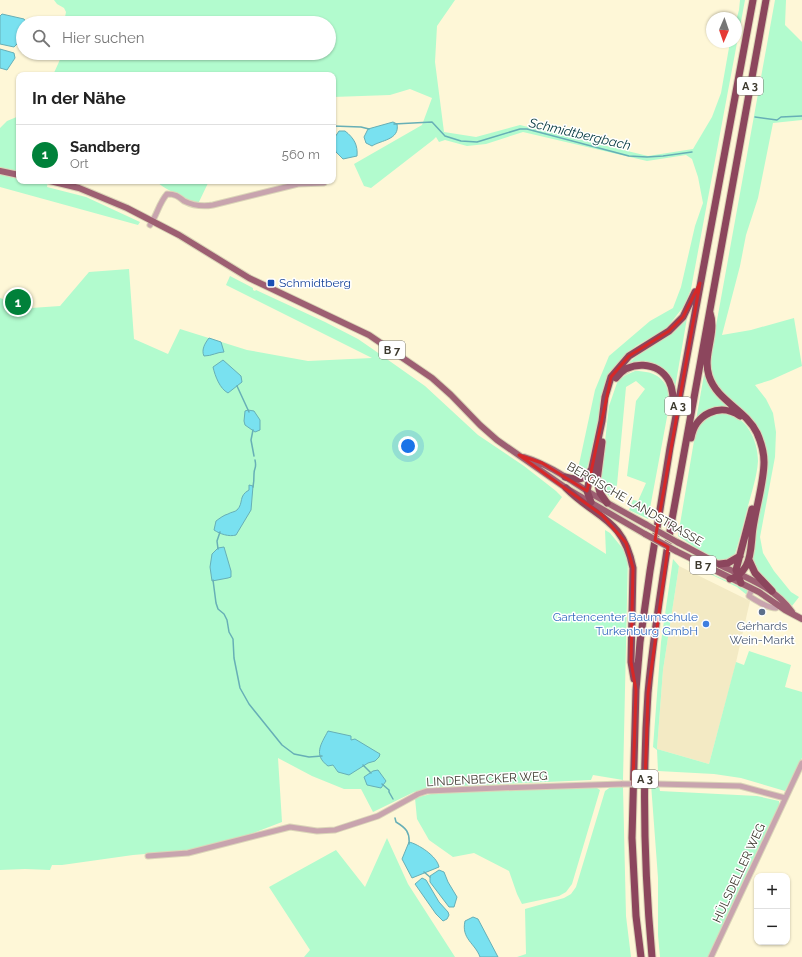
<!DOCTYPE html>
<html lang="de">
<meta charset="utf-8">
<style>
:root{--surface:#fff;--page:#f6f6f6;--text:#222;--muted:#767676;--line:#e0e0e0;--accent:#00813a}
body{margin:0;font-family:Raleway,sans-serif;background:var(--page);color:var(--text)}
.controls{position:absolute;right:12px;bottom:12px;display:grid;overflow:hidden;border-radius:8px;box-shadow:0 1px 3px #0004}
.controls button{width:36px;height:36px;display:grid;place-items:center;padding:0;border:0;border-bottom:1px solid var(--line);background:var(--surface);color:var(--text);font:20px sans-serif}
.compass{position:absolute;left:706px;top:12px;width:36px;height:36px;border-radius:50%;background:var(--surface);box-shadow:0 1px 3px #0004;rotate:182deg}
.you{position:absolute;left:408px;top:446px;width:14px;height:14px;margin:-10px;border:3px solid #fff;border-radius:50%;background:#1a73e8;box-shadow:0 0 0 6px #1a73e833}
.badge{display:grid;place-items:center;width:26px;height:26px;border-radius:50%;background:var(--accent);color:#fff;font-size:13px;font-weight:700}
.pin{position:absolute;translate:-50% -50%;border:2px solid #fff;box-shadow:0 1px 4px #0006}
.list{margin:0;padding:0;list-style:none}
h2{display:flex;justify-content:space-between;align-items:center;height:52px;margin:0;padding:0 16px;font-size:17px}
h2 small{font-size:13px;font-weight:400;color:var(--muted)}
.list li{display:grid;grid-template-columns:26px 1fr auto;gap:12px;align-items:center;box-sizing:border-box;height:60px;padding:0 16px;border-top:1px solid var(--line)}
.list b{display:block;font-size:15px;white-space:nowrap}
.list p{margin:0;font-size:13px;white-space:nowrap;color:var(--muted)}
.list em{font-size:13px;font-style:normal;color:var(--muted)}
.icon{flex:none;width:22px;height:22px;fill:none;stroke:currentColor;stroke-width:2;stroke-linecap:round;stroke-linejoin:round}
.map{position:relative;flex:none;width:802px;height:957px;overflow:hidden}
.search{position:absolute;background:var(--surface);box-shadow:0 1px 3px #0004;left:16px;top:16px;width:320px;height:44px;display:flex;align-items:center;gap:10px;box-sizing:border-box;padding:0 14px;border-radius:22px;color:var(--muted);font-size:15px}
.panel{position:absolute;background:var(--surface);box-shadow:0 1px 3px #0004;left:16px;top:72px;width:320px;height:112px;border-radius:8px}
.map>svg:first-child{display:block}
.built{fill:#f3eac4}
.green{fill:#b2fbce}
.water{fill:#79e1f0;stroke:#67afb6}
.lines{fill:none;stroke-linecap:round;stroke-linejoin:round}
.stream{stroke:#67afb6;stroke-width:1.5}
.minor-casing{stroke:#dbd5b8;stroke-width:7}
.major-casing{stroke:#dbd5b8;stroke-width:8}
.highway-casing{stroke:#dbd5b8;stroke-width:9}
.minor{stroke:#c8a4ae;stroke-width:5}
.major{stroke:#9d5f72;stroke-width:6}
.highway{stroke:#8c465d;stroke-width:7}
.minor-bridge-casing{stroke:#dbd5b8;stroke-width:7;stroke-linecap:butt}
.major-bridge-casing{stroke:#dbd5b8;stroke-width:8;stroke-linecap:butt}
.minor-bridge{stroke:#c8a4ae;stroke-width:5}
.major-bridge{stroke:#9d5f72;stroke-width:6}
.marked{fill:none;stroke:#d62828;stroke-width:3;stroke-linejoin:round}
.transit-dot{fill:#1a4fb4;stroke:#fff;stroke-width:1.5}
.service-dot{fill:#5c6f8a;stroke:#fff;stroke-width:1.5}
.shop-dot{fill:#3f7fe0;stroke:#fff;stroke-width:1.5}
.labels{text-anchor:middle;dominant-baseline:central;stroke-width:3;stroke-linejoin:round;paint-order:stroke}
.shield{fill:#fff;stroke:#76746c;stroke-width:1}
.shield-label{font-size:11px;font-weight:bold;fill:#3c392d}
.transit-label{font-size:12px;fill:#164399;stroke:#fff;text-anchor:start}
.street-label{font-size:12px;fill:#3c392d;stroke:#fff}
.shop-label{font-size:12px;fill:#366cbe;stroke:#fff;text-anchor:end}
.service-label{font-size:12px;fill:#4e5e75;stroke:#fff}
.water-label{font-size:13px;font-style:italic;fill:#04383e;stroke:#fff}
</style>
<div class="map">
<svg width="802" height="957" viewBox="0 0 802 957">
<rect width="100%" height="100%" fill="#fef7d7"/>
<path class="built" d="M679,566L750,601L734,671L709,764L657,749L663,670Z"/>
<path class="green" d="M54,0H455L437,26L435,62L444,132L476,137L520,125L648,156L693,149L712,117L721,93L730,42H736V21L739,10L740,0H745L691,289L684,306L666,329L636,346L616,366L587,468L583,475L574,477L578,469L595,390L609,356L650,321L673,308L681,287L695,226L703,203L698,177L692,159L686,155L647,161L523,132L486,144L467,146L445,140L439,142L436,137L433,140L371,188L364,186L354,164L422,125L432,98L410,89L390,95L333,97V75H53L63,53H329V23H59V21L65,17L66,12L64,8L57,4Z
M775,0H786L785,25L802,42V120L773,123L758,198L746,235L740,266L722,335L751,330L794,318L802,366L771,380L755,385L766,399L773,413L776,432L775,457L760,537L763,553L774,571L791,592L799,597L792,606L758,575L751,561L764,445L717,385L711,370L710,359Z
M19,116V181H48L47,187L86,197L140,222L138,225L0,187V128L7,121Z
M156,181H209L198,204C191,202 159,186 156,181Z
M129,269L134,339L168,354L180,329L247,350L308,361L372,358L226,285L230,276L253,288V290L255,291L256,290L325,322L358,339L374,350L425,386L478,435L524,466L556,491L562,497L548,517L606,554L605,530L610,533L628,555L623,780L593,775L591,780L438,787L414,792L373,812L361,789H344L312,776L278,758L282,822L238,839L192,850L133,855L62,865H52L50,870L25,869L0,870V298L31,308L60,306L89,272Z
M688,312L675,388L667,371L651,363L639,362L625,366C631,361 636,356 642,352C662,338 676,335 688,312Z
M705,369L732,408C713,406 711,409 696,420Z
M635,371C656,371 668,379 670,401L648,519L629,510L633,500L638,501L646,483L627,476L636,401L645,389L636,381L626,387L617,485L610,497L600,486L609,406L618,380L626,375Z
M724,413C746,415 758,440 758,461C757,476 752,491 748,506C744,522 740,538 735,554C733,556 731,559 728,560C716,564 688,542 678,536L695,435C701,420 708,415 724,413Z
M673,559L679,566L663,670L657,749L709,764L736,662L744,665L749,651L791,665L785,687L802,692V758L785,791L741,778L714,774L658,771L657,750L653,747L661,642Z
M681,560L747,590V595L737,587Z
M651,784L659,786L660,791L757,796L779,801V805L744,879L709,957H660L658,935V878Z
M594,786L600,790L572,884L566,892L559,896L522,904L517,894L509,871L474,853L453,857L429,840L417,819L415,798L439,792Z
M612,786L623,787L626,916L631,957H517L526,954L525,909L564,898L571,894L576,887L605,791Z
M387,838L408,884L455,957H304L310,950L269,887L336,850L365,887Z"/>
<path class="water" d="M2,14L24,19L27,23H23L22,41L19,42L14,47L0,44V16Z
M0,49L14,53L15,58L7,70L0,68Z
M393,122L397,124C400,140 381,140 372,146L366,143L364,137L368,129Z
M339,131H345C354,138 358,145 357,156L343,159L336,152L333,140Z
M209,338L221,342L224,352C217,352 212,356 204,356C201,350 205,343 209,338Z
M223,360L241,376L242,382L228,393C220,389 215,376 213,367Z
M248,410L254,411L260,420V430L255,432L245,425L244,421L245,411Z
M249,485L253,486L251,510L236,535C229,537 220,534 214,530L216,521C220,518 224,515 228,514C231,512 235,512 237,510C244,503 238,496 249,490Z
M224,547L231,571V577L228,578L212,581L210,567L212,554L218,548Z
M328,731L351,736V740L355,739L380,754L379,757L375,761L368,763L349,775L338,772L333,765L328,766C313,755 321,744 328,731Z
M378,770L386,781L381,788L367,785L364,777L373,771Z
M409,842C418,844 437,856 439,867L412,878L402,859Z
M439,870L444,872L448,882L457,897L454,907H449L430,882V876Z
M422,878L426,880L439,902L448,912L449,915L447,919L443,921L436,914L415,884Z
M473,917L478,919L498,957H480C475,943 461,939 465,921Z"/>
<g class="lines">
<path class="stream" d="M755,117L777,120L781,117L802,116
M394,124L432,122L445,136L461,141L477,142L520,129H527L629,156L647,157L663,156L692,152
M333,126L361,127L369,129
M237,386L249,412
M253,430L251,440L254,456
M253,487C254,482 254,478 254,474C254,467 257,469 255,460
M218,549L217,541L220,532
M213,580L216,603L218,609L224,614L227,620L229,632L233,639L234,658L240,688L249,704L282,745L294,754L309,757L322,756
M363,765L371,773
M382,784L389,790V792L393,799
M395,818L396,822C406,828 410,832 409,844
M424,872L430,877"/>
<defs>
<path id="minor" d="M150,225C157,215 159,203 167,194C175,194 178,196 184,201C194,206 202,207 213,205L298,184L324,183
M752,589L749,596C757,601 767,608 776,608L779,603
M657,784L740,786L785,798
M148,856L188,853L290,827L317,831L335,830L378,816L418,794L427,791L498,788L622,784
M711,957L802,763"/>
<path id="major" d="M0,171L19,175
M50,181L79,188L127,208L179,235L249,278L369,335L432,378L451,395L480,425L497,440L566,488L645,534
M524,457C547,464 567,478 587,491C607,503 627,514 647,525
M677,542C693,550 710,560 726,568C750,579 776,589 792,612
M676,551L759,592L785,610L802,619"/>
<path id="highway" d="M710,313C717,333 702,355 709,376C717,401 745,409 757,433C761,442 764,452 764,462C764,482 756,507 753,528C751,540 752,556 746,566C742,573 737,577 730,579
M616,378C629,360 658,361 669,381C674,391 673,401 673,411
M691,438C695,414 720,402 740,416
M602,442L597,481L600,493L607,503
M565,477C576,480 585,481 591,470
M566,488C597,519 623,518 633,568L631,662L634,679
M591,502L587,491L602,421L605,397L611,377L629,356L669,331L683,317L695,292
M749,560L755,573L772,591
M720,564L728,563L740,556
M741,583L736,570L752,509
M641,957L636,916L632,838L636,690L640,642L650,571L670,448L753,0
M652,957C644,869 642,781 648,693C653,637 662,581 671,525L766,0"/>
</defs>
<use href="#minor" class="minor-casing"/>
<use href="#major" class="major-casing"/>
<use href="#highway" class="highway-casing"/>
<use href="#minor" class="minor"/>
<use href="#major" class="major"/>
<use href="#highway" class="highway"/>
<defs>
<path id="minor-bridge" d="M622,784H657"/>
<path id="major-bridge" d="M647,525L677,542
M645,534L676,551"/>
</defs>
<use href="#minor-bridge" class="minor-bridge-casing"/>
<use href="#major-bridge" class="major-bridge-casing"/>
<use href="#minor-bridge" class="minor-bridge"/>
<use href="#major-bridge" class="major-bridge"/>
</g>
<path class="marked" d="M700,283L655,540L668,547L648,693L645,784H633L636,690L631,662L633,568L626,543L602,515L519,455L542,463L587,491L611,377L629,356L669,331L683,317Z"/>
<rect class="transit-dot" x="267" y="279" width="8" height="8" rx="2"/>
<circle class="service-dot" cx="762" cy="612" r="4"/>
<circle class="shop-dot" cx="706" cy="624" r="4"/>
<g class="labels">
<g class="shield">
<rect x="737" y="77" width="26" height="18" rx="3"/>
<rect x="379" y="341" width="26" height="18" rx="3"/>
<rect x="665" y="397" width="26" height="18" rx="3"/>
<rect x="690" y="556" width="26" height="18" rx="3"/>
<rect x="632" y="770" width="26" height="18" rx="3"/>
</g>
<g class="shield-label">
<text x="750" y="86">A 3</text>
<text x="392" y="350">B 7</text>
<text x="678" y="406">A 3</text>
<text x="703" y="565">B 7</text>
<text x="645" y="779">A 3</text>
</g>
<g class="transit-label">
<text x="279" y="283">Schmidtberg</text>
</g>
<g class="street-label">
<text transform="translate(635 504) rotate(30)">BERGISCHE LANDSTRASSE</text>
<text transform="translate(487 779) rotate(-3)">LINDENBECKER WEG</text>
<text transform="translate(739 873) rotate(-65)">HÜLSDELLER WEG</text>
</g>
<g class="shop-label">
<text x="698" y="617">Gartencenter Baumschule<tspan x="698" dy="14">Turkenburg GmbH</tspan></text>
</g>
<g class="service-label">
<text x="762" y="626">Gérhards<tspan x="762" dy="14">Wein-Markt</tspan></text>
</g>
<g class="water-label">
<text transform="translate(580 134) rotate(13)">Schmidtbergbach</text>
</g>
</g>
</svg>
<div class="controls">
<button>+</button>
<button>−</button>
</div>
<svg class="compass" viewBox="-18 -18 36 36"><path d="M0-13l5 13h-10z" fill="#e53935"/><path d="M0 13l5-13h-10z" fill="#767676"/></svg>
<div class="you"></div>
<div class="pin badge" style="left:18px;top:302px">1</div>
<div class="search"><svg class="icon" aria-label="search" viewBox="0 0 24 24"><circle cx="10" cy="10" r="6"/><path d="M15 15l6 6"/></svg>Hier suchen</div>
<section class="panel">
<h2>In der Nähe<small></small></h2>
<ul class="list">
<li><span class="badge">1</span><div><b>Sandberg</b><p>Ort</p></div><em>560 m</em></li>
</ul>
</section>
</div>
